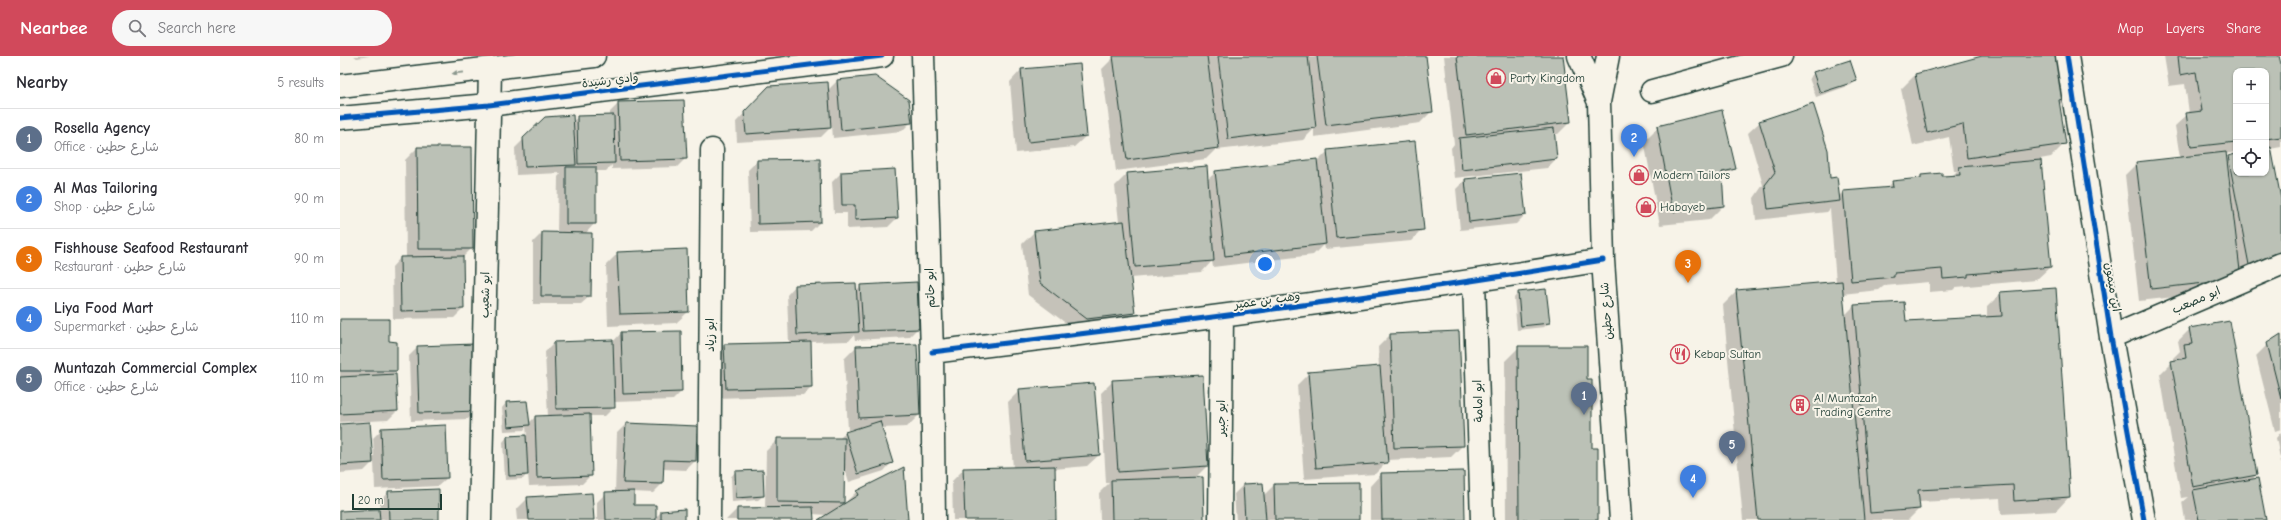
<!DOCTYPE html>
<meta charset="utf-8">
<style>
:root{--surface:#fff;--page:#f7f7f7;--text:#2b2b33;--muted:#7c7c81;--line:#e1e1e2;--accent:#d1495b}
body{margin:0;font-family:"Comic Neue","Playpen Sans Arabic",sans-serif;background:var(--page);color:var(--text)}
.controls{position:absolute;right:12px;top:12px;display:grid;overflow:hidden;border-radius:8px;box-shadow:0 1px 3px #0004}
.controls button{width:36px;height:36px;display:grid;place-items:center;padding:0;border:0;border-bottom:1px solid var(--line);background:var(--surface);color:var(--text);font:20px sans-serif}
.scale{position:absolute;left:12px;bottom:10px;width:90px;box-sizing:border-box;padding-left:4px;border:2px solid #1f3d34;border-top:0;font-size:11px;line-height:14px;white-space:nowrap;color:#1f3d34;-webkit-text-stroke:3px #f7f3e8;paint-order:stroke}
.you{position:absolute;left:925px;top:208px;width:14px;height:14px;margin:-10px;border:3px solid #fff;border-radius:50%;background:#1a73e8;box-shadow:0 0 0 6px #1a73e833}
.badge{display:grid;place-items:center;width:26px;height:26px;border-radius:50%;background:var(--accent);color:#fff;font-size:13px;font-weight:700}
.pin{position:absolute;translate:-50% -33px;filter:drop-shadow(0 1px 2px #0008)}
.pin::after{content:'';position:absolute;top:21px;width:14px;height:12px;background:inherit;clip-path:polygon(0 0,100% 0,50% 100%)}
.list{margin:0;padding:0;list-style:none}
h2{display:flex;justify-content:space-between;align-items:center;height:52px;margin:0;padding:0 16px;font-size:17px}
h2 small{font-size:13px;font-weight:400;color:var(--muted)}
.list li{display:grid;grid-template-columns:26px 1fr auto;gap:12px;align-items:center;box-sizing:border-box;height:60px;padding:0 16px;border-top:1px solid var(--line)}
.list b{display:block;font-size:15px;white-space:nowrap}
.list p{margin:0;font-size:13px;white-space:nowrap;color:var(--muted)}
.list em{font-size:13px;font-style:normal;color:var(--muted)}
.icon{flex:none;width:22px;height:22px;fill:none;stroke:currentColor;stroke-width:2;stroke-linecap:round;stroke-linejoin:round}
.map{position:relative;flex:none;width:1941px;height:464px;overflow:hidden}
header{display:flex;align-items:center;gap:24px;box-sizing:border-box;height:56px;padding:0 20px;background:var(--accent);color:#fff}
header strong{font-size:19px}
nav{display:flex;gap:22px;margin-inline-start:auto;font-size:14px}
.search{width:280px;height:36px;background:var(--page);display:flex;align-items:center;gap:10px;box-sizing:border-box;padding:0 14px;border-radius:22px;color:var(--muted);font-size:15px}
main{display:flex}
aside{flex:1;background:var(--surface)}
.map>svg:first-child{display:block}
.shadow{fill:#0003;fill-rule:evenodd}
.building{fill:#bbc1b6;stroke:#1f3d34}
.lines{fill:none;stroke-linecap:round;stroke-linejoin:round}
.minor-casing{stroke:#1f3d34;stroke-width:25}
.minor{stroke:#f7f3e8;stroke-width:22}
.cycleway-casing{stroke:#f7f3e8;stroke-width:8}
.cycleway{stroke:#0057b8;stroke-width:5}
.oneway{fill:#8b988e}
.labels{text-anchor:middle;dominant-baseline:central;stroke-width:4;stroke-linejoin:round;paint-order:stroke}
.poi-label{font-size:12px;fill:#1f3d34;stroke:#f7f3e8;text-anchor:start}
.street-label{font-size:12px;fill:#1f3d34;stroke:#f7f3e8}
</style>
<header>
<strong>Nearbee</strong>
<div class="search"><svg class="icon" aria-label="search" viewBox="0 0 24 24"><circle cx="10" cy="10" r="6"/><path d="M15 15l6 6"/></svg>Search here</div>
<nav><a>Map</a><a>Layers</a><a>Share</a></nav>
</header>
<main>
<aside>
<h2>Nearby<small>5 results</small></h2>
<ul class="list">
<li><span class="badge" style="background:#5c6f8a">1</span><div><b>Rosella Agency</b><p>Office · شارع حطين</p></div><em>80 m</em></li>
<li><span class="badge" style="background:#3f7fe0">2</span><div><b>Al Mas Tailoring</b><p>Shop · شارع حطين</p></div><em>90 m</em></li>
<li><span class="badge" style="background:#e8710a">3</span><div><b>Fishhouse Seafood Restaurant</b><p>Restaurant · شارع حطين</p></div><em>90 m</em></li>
<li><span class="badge" style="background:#3f7fe0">4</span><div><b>Liya Food Mart</b><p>Supermarket · شارع حطين</p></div><em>110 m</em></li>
<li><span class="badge" style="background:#5c6f8a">5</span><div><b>Muntazah Commercial Complex</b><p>Office · شارع حطين</p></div><em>110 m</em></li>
</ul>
</aside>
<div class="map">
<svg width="1941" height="464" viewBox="0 0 1941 464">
<rect width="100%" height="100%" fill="#f7f3e8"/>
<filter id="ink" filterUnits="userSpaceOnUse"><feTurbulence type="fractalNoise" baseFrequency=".025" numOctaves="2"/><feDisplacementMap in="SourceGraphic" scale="8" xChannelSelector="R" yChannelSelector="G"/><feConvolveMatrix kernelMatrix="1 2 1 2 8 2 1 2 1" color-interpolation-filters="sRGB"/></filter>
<g filter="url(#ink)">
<path class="shadow" d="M14,0H30L17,2Z
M783,0H1085L1092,55L1080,67L974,81V73L963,84L877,94V92L866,103L776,115L762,13L774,1Z
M1104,0H1222L1230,66L1218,78H1213L1216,103L1207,112L1114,122L1111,92L1114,88Z
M1646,0L1726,42L1719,49L1724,88L1711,101L1700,103L1710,211L1696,224L1616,231L1613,234L1589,236V226L1544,230L1539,234L1502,238L1504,260L1514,250L1565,266L1647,262V251L1661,237L1729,441L1716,455L1661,458L1660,442L1579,446V453L1568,464H1403L1383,249L1397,235L1496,226L1490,153L1487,156L1416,164L1414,142L1423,129L1408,77L1420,66L1489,123L1498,141L1503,136L1546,132L1553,126L1577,124L1581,120L1611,121L1617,115H1614L1609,81L1573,90L1561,33L1575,19Z
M1824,0H1938L1941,12V91L1930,93L1941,148V196L1888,235L1799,245L1785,119L1797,107L1840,102L1835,70L1849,57L1845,28L1829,30ZM1896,15H1926V117H1896V99L1886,103L1885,98L1896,96Z
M681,14L746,80L734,91L676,97L670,26Z
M1474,17L1516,25L1511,29L1476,41L1469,22Z
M534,21L571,66L562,75L493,82L492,70L481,81L397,86L396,66L430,31L488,34L497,25Z
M279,47L346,102L337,111L272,113V109L266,115H255V167L245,178L250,240L241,248H193V186L202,177H217L218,121L221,117L176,119L175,92L205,62L232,66L238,61L270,60V56Z
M1318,71L1395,112L1382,125L1383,150L1369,164L1320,169L1304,85Z
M77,92L132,192L122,202L123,253L114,262L53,263L52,211L60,202H66L65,104Z
M988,95L1083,173L1071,185L985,193L984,188L973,199L873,211L872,205L862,216L790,222L794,257L782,269L735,274L688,239L682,188L694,176L779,166L775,130L787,118L867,124L876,116L976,107Z
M479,104L480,166L471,175L410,176L408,114L417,105Z
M554,115L557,162L548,171L507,173V157H494L492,126L501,117Z
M1125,124L1185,159L1176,168L1120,174L1116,133Z
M278,197L348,256L336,267L268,270L266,209Z
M455,230L515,235L521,230L578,272L569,281L515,284L514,279L509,285L471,286V331L463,339L377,342L376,298L385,289L449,288L447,239Z
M1178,237L1209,267L1204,271L1177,274L1174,242Z
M0,264L48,286L56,315L52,319H55L57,355L48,364L29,365L32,400H34L33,382L42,373L107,422L98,430L35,433L34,405L24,415L0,417V369L29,367V365L0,366Z
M1890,266L1916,419L1912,424L1925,464H1845L1842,446L1848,441L1841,442L1820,318L1833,305V302L1840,295L1838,285L1850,273Z
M281,277L341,336L333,344L274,346V351L265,360H249L251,419L242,428L189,430L188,417L183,423L165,424L163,386L167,381L187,380L186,371L184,374L164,375L162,352L166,347L188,368L195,361H208L205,296L214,287H272Z
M1050,279L1123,389L1111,401L1047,404V406L1035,418L964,423L957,329L969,317L1039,311L1038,291Z
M1941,279V373L1935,375L1916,300L1928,288Z
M78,291L136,354L128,363L71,365L69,300Z
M516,291L579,359L567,371L542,372L552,406L544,415L509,426L504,409L503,449L516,436L563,413L567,464H478L487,459L473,458V464H386L397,453H425L426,395L438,383H499L505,377L513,373L508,374L504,303Z
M1179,291L1246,324L1257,464H1166L1165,305Z
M773,325L867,410L854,423L863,464H760L759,437L769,427H766L761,337Z
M680,334L759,399L747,410L714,413L715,464H613L612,425L624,413L673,412L668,346Z
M286,368L355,405L346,414L323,413L322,428L313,437L293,436V450L315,462L321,456L344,464H257V446L266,437H275L277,377Z
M1941,376V407L1936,382Z
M395,416L423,440L418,444L392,446L391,421Z
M1041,418L1124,464H1030V430Z
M923,428V440L934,429L1018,464H896L894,438L903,429Z
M48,436L98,464H0V456L40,454V445Z
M188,442L253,464H177L176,454Z"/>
<path class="building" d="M773,0H867L879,92L787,104Z
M878,0H968L976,72L888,83Z
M977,0H1086L1093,56L986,69Z
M1117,0H1223L1231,66L1126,79Z
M1642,0H1721L1727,42L1719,44L1726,88L1627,102L1623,68L1587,77L1575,18Z
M1838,0H1939L1941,8V81L1926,83V15H1896V86L1851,91L1846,57L1862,55L1856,16L1840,19Z
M1510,4L1517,25L1480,37L1473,16Z
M740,8L747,80L688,86L681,13Z
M535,20L569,44L572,67L501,74L497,24Z
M488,26L491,72L406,78L404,56L429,30Z
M344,44L347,103L280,105L278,46Z
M1473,47L1488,94L1490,122L1497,121L1500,145L1428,153L1425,129L1435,116L1419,65Z
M1382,54L1396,113L1382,116L1384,150L1333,156L1317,70Z
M233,59L236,109L185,111L183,82L205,61Z
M274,59L275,107L238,108L237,60Z
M1214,72L1217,103L1122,114L1119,82Z
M1075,85L1084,174L996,182L987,94Z
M77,91H132L133,193H78Z
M1931,91L1941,143V198L1910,214L1888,100L1896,98V117H1926V92Z
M1886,96L1901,223L1811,233L1796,106Z
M480,103L481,166L418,168L417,104Z
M977,103L986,188L885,200L875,115Z
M1701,104L1711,211L1628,218V221L1603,223L1602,213L1554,217V221L1511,225L1503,135L1553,131L1552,125L1581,122V119L1602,117V120L1620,119L1619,111Z
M867,110L874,205L795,211L787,117Z
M226,111H256V168H226Z
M555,113L558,162L515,164V149H502L501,116Z
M1181,117L1186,159L1129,166L1125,123Z
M784,165L795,257L747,263L700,227L694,175Z
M202,176L252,177L251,240H201Z
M347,193L349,256L280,258L277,196Z
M123,200L124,253L61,255L60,201Z
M1502,225L1524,464H1418L1396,234Z
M577,226L579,273L523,275L520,229Z
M516,227L519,276L457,279L455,229Z
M1716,232L1730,441L1674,445L1673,429L1578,434L1580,453L1530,457L1514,249L1564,246L1566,265L1662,260L1660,236Z
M1206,233L1210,267L1181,270L1178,236Z
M0,263H49V285L57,286V315H0Z
M1890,265L1917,419L1853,431L1831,305L1846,302L1844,289L1852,288L1849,272Z
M341,275L342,336L283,338L281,276Z
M1119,275L1124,390L1054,392L1050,278Z
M1941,278V342L1927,287Z
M273,284L275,352L216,353L214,286Z
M471,286L472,331L386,333L384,288Z
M135,288L137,355L79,357L77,290Z
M577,288L580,359L519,362L516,290Z
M1178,290H1247V323H1252V392H1258V464H1179Z
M1040,310L1048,407L976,412L968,316Z
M56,318L58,355L0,358V321Z
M863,319L868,410L778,416L772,324Z
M754,327L760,399L685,405L679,333Z
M187,345L190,369L168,371L166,346Z
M250,358L252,420L197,422L195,360Z
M540,365L553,407L518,418L505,376Z
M30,366L33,407L0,409V368Z
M286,367L357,370L356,405L324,404L323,428L283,427Z
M106,369L108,422L43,424L41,372Z
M186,379L188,419L169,420L167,380Z
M437,382H505L504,447L437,446Z
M715,410L716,464H625L623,412Z
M564,411L568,464H478L518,439L516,435Z
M423,414L424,440L396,442L395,415Z
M1124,415L1125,464H1042L1041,417Z
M863,421L864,464H772L771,424Z
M1918,422L1926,464H1859L1853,434Z
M923,427L926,464H905L903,428Z
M1019,427V464H935L934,428Z
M99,433V464H49L48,435Z
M294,435V449H316V464H266L265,436Z
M252,437L254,464H189L187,441Z
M473,451L474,464H397V452Z
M39,453L40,464H0V455Z
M345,453V464H321V455Z"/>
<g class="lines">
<defs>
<path id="minor" d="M583,0L592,296L594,464
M1239,0L1259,46
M1268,0L1259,46L1263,204L1281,464
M1727,0L1771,281L1804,464
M0,30L254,0
M1312,35L1441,0
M0,62L149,49L542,0
M1134,225L1142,464
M1771,281L1941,208
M592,296C816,269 1040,241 1263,204
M140,464L150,14
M369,464L372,94
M880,464L882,260"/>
</defs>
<use href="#minor" class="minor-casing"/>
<use href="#minor" class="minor"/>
<defs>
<path id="cycleway" d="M1727,0L1771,281L1804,464
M0,62L149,49L542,0
M592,296C816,269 1040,241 1263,204"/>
</defs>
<use href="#cycleway" class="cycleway-casing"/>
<use href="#cycleway" class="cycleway"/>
</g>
<defs><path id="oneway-solid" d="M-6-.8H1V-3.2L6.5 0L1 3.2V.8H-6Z"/></defs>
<use class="oneway" href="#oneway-solid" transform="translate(118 17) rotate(174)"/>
</g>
<defs>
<symbol id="shop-ring" viewBox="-11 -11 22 22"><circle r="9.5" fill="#f7f3e8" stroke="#d1495b" stroke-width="1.5"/><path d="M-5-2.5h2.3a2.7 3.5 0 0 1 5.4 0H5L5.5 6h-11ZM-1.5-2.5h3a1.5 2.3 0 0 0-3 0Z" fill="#d1495b"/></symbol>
<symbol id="restaurant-ring" viewBox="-11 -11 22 22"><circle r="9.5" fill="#f7f3e8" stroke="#d1495b" stroke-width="1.5"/><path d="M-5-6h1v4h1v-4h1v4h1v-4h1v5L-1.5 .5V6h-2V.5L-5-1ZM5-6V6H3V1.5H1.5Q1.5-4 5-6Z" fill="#d1495b"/></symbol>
<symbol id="building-ring" viewBox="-11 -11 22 22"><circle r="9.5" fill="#f7f3e8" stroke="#d1495b" stroke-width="1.5"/><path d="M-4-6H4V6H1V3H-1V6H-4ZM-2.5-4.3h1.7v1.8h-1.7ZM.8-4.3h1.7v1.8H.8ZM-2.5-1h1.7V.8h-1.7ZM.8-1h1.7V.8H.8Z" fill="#d1495b"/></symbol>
</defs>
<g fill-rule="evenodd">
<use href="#shop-ring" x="1145" y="11" width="22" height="22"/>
<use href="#shop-ring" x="1288" y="108" width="22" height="22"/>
<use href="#shop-ring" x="1295" y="140" width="22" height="22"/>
<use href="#restaurant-ring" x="1329" y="287" width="22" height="22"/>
<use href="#building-ring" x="1449" y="338" width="22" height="22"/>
</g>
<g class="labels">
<g class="poi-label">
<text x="1170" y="22">Party Kingdom</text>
<text x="1313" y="119">Modern Tailors</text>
<text x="1320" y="151">Habayeb</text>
<text x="1354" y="298">Kebap Sultan</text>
<text x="1474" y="342">Al Muntazah<tspan x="1474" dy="14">Trading Centre</tspan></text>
</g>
<g class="street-label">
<text transform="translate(270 24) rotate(-7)">وادي رشيدة</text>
<text transform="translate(1773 231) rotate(81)">ابن ميمون</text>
<text transform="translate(590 232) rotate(-92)">ابو حاتم</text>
<text transform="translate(145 239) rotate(-89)">ابو شعيب</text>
<text transform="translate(927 244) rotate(-8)">وهب بن عمير</text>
<text transform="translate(1856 244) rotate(-23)">ابو مصعب</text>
<text transform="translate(1266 255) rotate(-94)">شارع حطين</text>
<text transform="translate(370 279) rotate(-90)">ابو زياد</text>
<text transform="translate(1138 345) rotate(-92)">ابو امامة</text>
<text transform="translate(881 362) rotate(-90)">ابو جبير</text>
</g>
</g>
</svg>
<div class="controls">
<button>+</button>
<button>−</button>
<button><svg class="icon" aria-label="locate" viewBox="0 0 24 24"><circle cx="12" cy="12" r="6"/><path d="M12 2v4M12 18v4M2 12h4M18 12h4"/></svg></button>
</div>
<div class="scale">20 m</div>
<div class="you"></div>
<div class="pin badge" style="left:1244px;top:359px;background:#5c6f8a">1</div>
<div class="pin badge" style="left:1294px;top:101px;background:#3f7fe0">2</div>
<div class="pin badge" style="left:1348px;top:227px;background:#e8710a">3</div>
<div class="pin badge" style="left:1353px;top:442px;background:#3f7fe0">4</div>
<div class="pin badge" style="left:1392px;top:408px;background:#5c6f8a">5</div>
</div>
</main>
